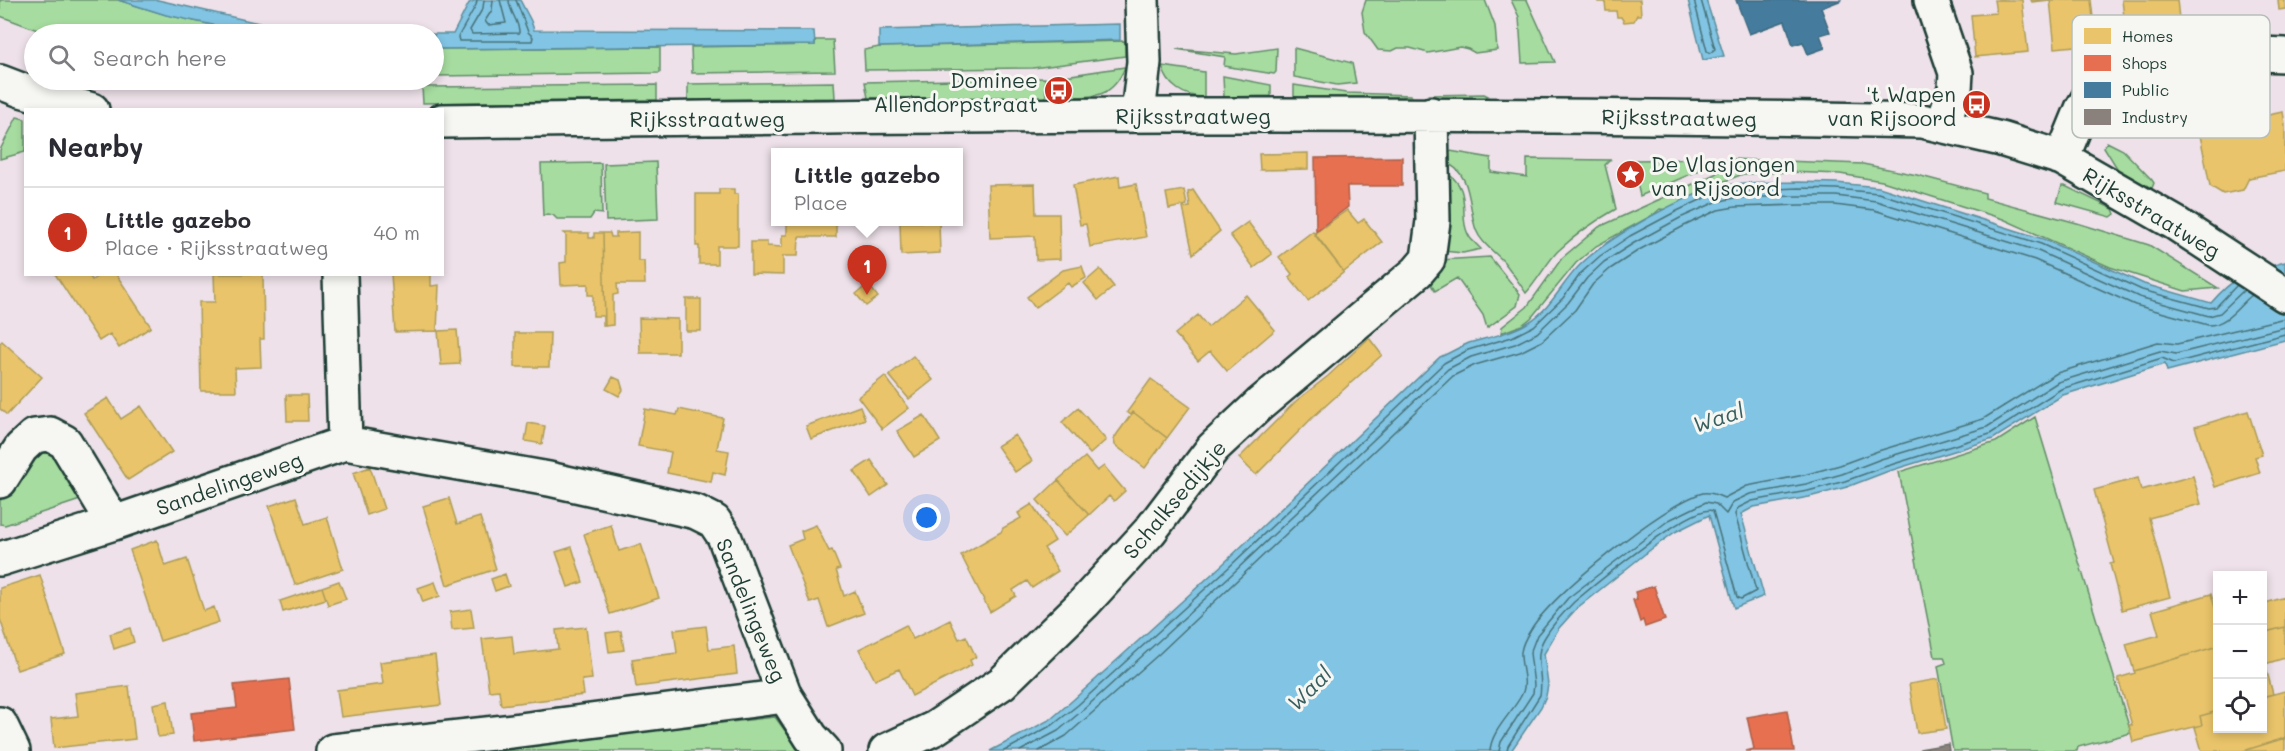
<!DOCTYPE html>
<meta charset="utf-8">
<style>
:root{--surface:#fff;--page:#f7f7f7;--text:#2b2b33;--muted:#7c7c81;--line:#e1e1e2;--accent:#c8321e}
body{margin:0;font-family:Mali,sans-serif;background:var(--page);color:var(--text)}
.controls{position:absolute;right:18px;bottom:18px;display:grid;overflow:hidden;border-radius:0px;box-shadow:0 3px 9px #0003}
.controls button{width:54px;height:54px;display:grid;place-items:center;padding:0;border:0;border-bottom:2px solid var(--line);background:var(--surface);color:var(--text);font:30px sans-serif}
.you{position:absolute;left:927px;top:518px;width:21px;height:21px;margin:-15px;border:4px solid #fff;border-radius:50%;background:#1a73e8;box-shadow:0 0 0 9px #1a73e833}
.badge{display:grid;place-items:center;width:39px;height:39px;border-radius:50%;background:var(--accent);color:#fff;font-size:20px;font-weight:700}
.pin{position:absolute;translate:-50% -50px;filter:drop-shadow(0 2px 3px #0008)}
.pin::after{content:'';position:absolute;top:32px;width:21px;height:18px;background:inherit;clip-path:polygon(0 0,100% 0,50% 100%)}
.popup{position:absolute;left:771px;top:148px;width:192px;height:78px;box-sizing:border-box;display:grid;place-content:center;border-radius:0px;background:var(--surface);filter:drop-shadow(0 2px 4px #0005);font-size:20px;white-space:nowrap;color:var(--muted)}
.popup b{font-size:22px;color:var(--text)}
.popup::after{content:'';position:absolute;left:50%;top:100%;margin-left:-12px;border:12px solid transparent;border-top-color:var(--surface)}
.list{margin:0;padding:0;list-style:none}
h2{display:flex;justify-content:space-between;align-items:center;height:78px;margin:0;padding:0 24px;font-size:26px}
h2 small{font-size:20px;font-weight:400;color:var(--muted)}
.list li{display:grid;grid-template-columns:39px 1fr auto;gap:18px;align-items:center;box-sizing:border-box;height:90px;padding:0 24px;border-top:2px solid var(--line)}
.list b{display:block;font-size:22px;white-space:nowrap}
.list p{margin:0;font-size:20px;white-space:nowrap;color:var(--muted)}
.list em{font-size:20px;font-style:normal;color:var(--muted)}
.icon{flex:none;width:33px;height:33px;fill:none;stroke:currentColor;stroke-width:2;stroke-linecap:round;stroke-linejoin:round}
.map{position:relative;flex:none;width:2285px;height:751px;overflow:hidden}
.search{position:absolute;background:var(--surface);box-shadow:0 3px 9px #0003;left:24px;top:24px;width:420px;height:66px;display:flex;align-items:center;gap:15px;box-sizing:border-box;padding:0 21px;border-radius:33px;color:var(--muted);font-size:22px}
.panel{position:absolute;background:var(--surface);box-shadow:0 3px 9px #0003;left:24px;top:108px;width:420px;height:168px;border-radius:0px}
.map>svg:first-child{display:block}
.green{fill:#a6dc9f;stroke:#628c6a;stroke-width:1.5}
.water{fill:#82c4e3;stroke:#5a8e9d;stroke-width:1.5}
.homes{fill:#e9c46a;stroke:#ac9c5a;stroke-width:1.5}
.shops{fill:#e76f51;stroke:#ab6048;stroke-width:1.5}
.public{fill:#457b9d;stroke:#3a687e;stroke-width:1.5}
.industry{fill:#8a817c;stroke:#6a6d66;stroke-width:1.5}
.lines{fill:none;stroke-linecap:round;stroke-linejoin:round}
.shore{stroke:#47737a;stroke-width:1.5}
.minor-casing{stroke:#1f3d34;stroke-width:38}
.minor{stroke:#f6f6f2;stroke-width:33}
.labels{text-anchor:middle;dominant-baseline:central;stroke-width:6;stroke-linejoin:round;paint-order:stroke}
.poi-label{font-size:21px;fill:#1f3d34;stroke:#f6f6f2;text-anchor:end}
.street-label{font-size:21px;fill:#1f3d34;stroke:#f6f6f2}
.water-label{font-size:22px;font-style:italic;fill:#385f60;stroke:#f6f6f2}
.key{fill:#f6f6f2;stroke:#b6beb9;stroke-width:1.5}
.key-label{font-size:16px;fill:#1f3d34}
</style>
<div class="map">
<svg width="2285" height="751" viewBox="0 0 2285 751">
<rect width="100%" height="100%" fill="#eee1e9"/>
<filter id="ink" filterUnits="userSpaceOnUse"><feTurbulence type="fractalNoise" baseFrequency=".0167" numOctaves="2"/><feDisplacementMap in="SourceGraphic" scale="12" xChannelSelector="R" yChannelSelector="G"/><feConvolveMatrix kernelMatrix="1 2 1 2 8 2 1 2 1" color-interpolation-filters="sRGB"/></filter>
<g filter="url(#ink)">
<path class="green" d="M0,0H118L167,15L255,34H48L0,16Z
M1366,0H1485L1495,26L1497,50L1475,53L1468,49L1460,47L1428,53L1410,48H1398L1392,51L1378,50L1365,32L1362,12Z
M1511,0H1527L1555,62L1522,63L1519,17Z
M815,40H833L835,71L692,73L691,47L815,45Z
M1125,41V56L1033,68L865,70L864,50L879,47Z
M660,47V73L434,76V49Z
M1277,48L1276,72L1274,74L1224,66L1225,57L1176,49L1236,54Z
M1294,48L1352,63L1356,83L1337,85L1294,77Z
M1162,66L1204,72V97C1184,97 1167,86 1162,66Z
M1125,67C1113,97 1096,97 1067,97L1065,76Z
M1223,76L1271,85V96L1224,97Z
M1045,78L1046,99L868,98L865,82Z
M834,82L835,98L688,100V84Z
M657,85V100L423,103L422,87Z
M1294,85L1346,93L1411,95L1412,97L1410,99L1294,98Z
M1484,94L1488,96L1484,99L1432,98L1429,95Z
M17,117L25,119V152L0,159V150Z
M2107,142L2123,150L2152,180L2154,183L2152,188L2149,189L2120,173L2104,147Z
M1444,150L1491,158V172L1527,177V159L1610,160L1605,165L1616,209C1595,221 1576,234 1558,251C1547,262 1538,280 1526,293C1519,283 1512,272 1504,262C1495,252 1481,243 1476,230C1468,208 1473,171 1444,162Z
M1717,159L1714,164L1640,196L1632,160Z
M1729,159L1863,164L1917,175L1985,193V198L2077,223L2149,245L2218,288L2185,291L2110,267L2003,219L1882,181L1840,174L1789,172L1743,174L1712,186L1668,210L1660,209L1653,215L1596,246L1576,263L1531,318L1522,325L1501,333L1502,327L1527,307L1562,258L1599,227L1715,174L1725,166Z
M656,162L658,219L606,221L604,164Z
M601,163L602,214L594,213L590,219H557L553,215L547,214L543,216L541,164Z
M1445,172C1476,190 1455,217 1471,239C1474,242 1478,246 1481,249L1463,253L1443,251Z
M2062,186H2065L2113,209L2115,214L2111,217L2057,202Z
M1490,257L1520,294L1517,306L1487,328L1483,315L1457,278L1435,291L1425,275L1440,260Z
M2035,417L2131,733L2078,747L2077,751H1953L1938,666L1946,663L1944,657H1935L1899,472L1996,442Z
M48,443L83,499L5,525L0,524V501L33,450Z
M775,717L800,751H470Z"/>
<path class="water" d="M118,0H158L272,26L378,34H453L469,3L476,0H520L531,21L534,30L814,31L815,45L434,49V34H255L166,15Z
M1688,0H1706L1724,56L1703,60Z
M1120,24V40L879,47V30Z
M1798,182L1836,183L1879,187L2043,239L2144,284L2211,303C2237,273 2249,272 2285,262V340L2167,371L2165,364L2063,395L1993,439L1886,472L1847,487L1809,497L1754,507L1741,514L1764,596L1734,608L1709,515L1675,532L1650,550L1577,608L1559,628L1544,654L1548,685L1546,696L1541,707L1511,751H990L1051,719L1073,700L1223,564L1440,357C1450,353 1459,347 1469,343C1490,337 1511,333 1529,322C1551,308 1561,285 1578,267C1604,240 1675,200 1712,189C1738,180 1771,183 1798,182Z"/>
<path class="homes" d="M1598,0H1640L1641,15H1637L1634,21L1624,22L1621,17H1617L1616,11H1606L1605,2H1598Z
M1994,0H2022L2028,52L1975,57L1971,15L1996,13Z
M2031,0H2091L2096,44L2055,48L2050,0L2032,2Z
M2122,0H2177L2181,37L2127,42Z
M2278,0H2285V9L2279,10Z
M2243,62L2253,118L2283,112L2285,124V171L2249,178L2243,190L2223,194L2210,186L2188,74Z
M1308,153V169L1260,170L1259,154Z
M1119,176L1120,187L1136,184L1146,237L1090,247L1086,224L1080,225L1073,185Z
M1035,184L1036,214H1059L1060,259L1036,260L1035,236L990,238L988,185Z
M719,189H734V194H738V246H717V264H699V246H696V194H719Z
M1184,190L1187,205L1169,209L1166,193Z
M1193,190L1220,231L1193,254L1183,208L1190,207L1188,192Z
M1347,210L1358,223L1364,219L1382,242L1344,272L1314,234Z
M787,222H836V237H799L798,256H783V275L751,274V242H767V246L782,247V235H787Z
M900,222H939L940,253L901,255Z
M1248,222L1272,254L1254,268L1230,235Z
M1313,231L1344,272L1308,301L1289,277L1292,274L1279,257Z
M638,232V261H644L645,284H617L618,294L613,295V325L605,326L603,233H610L611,237H616V233Z
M564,233H589V238H594V233H603L605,326L603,325V316H593V295H588V284L561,285L560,263L566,262V235Z
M1082,266L1086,278L1071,287L1068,283L1035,308L1027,297L1063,270Z
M1100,269L1114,287L1098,300L1084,283Z
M55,274H88L92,280L101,274H116L151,327L119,348L110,334L99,341Z
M214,274H263L264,339H260L261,367L235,368L236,391H201L199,302H215Z
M391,274H431V286L439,285L437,331L395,332Z
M868,284L878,297L866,306L856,294Z
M1246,295L1275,330L1227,371L1210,351L1198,361L1175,334L1198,315L1208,327Z
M686,299H701V331H686Z
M639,318L678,319V353H640Z
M457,330L460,364L441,365L438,331Z
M515,333H550L549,367H515Z
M1369,338L1382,355L1313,417L1256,475L1239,458L1296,401L1328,376Z
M2,341L42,377L7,415L0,409V343Z
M913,356L933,380L909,399L889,375Z
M885,376L909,408L882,429L858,397Z
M613,377L620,380L623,390L619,396L606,389Z
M1151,379L1190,407L1167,438L1133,412L1131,415L1127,412Z
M286,395H307L308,421H287Z
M108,398L121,419L141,406L172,452L128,480L84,413Z
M860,406L865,419L811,439L806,426Z
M1078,408L1106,440L1090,454L1062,422Z
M645,409L677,415L679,409L723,418L717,449L729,451L725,475L713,472L711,482L667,473L671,452L638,446Z
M2248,411L2262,455L2255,457L2260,473L2215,487L2195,427Z
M1133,412L1167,438L1145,468L1115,445L1114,439L1117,434Z
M924,415L940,441L914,457L897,431Z
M528,423L545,426L542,444L525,441Z
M1015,435L1032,461L1015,472L997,446Z
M1085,457L1097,471L1104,466L1125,491L1114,501L1109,496L1089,515L1058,480Z
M871,460L888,485L871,497L854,471Z
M370,467L384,509L367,515L353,473Z
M2193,476L2201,504L2149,518L2170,597L2122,610L2110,564L2114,563L2094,490L2138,478L2141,490Z
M1058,480L1089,515L1065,536L1047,517L1049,514L1037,500Z
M296,497L305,524L327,517L343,569L295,585L269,506Z
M449,498L457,524L480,517L496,569L447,585L423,506Z
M1032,504L1055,541L1044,548L1058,571L1032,588L1027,581L1013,590L1016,596L990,612L961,555L1001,532L1003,528L1021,518L1018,513Z
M611,525L619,551L641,544L659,598L610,614L584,534Z
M816,525L829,551L832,550L840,569L836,570L844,596L855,591L864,613L828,627L819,600L810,603L788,545L803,539L801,531Z
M157,540L165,566L187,559L204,611L214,607L219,622L160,641L130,550Z
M572,547L583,582L568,587L556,552Z
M505,574L509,586L495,591L491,579Z
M40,575L65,654L17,670L0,619V588Z
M339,581L346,599L328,605L322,587Z
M435,582L440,596L423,602L418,588Z
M322,587L326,599L283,612L280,601Z
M2211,594L2218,617V646L2134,671L2126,644L2159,635L2152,611Z
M2285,597V627L2262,633V604Z
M471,609L474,628L452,630L450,612Z
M950,620L959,639L966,636L976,657L970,660L972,665L912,696L899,669L875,680L859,649L906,625L913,639Z
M706,626L709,649L734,646L737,674L636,687L632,659L677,653L674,630Z
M586,627L592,679L582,680L584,695L501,705L499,690L489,691L482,639L512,636L514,654L558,649L556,630Z
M2285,627V658L2265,664L2273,694L2262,697V633Z
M130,628L134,642L114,649L110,634Z
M621,631L624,650L609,652L606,633Z
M2218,646V711L2200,716L2202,725L2133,742L2129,725H2132L2118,678L2135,673L2134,671Z
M435,655L441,705L341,717L337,690L383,684L380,662Z
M1938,679L1946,729L1917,733L1909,684Z
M129,686L135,739L54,748L51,719L78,716L75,693Z
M2285,691V738L2243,751H2202L2195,727L2202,725L2200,716L2218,711V728H2262V697Z
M168,701L173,735L158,737L153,704Z
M2285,738V751H2243Z"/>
<path class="shops" d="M1402,157V186H1347L1348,207L1316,231L1315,158Z
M1654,586L1665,620L1645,627L1643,620L1640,622L1633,600L1637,599L1635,592Z
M289,679L295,729L194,741L191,713L237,708L234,685Z
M1787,710L1794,751H1746L1754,749L1747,717Z"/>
<path class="public" d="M1736,0H1842L1821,8L1830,32L1820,35L1825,48L1808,54L1803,42L1793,45L1785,21L1749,34Z"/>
<path class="industry" d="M1948,744L1949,751H1920V749Z"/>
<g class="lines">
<path class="shore" d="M477,0L476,5L458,37L459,41H532L533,37L528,32L516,0
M484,0L483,8L470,30L472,34L519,33C520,22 509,12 509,0
M493,0L492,10L485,21L488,25L506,23L500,0
M1694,0L1707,51L1710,53L1715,49L1701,0
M247,34V29L249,27L271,32L304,34
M1004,751L1054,724L1078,705L1227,569L1444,363L1468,350L1512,337L1534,326L1563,298L1581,273L1600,256L1630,236L1677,211L1713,194L1733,191L1798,188L1836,189L1878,193L2041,244L2142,290L2209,308L2216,307L2237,285
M1020,751L1058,731L1083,710L1232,574L1448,369L1471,357L1515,344L1537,333L1568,303L1587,278L1604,262L1634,243L1680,218L1716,202L1734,198L1798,196H1836L1876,201L2038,251L2139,297L2209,316L2220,313L2244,290
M1039,751L1066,736L1159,654L1453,376L1475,365L1520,352L1542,341L1575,310L1593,284L1610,269L1639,250L1684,226L1718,210L1735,207L1799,205H1835L1874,210L2035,260L2135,305L2208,325C2227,325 2238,306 2252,295
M1490,751C1491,731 1512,713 1521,696C1529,683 1520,667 1521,652C1522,645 1526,637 1530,631C1548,597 1666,502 1703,493C1711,492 1717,495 1724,498L1747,486L1804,475L1840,465L1878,451L1983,419L2057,373L2158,342L2177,344L2285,318
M1499,751L1501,742L1533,693L1534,685L1530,653L1537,635L1568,598L1669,520L1706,502L1716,504L1726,514L1733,502L1750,494L1806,484L1842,474L1881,459L1987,427L2058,382L2160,351L2176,354L2285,327
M1507,751L1508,746L1540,695C1544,673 1532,658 1545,637C1552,625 1564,612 1574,602C1593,586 1694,502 1713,511L1737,597L1741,599L1756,591L1735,514L1738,508L1752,501L1808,491L1845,481L1884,467L1990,434L2061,389L2162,358L2174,363L2285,334"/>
<defs>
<path id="minor" d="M1931,0L1956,73L1955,89L1943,124
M0,82L21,90L92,110
M1138,114L1144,62L1142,0
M442,121C936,115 1429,111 1922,121L2001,139L2062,158L2175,223L2285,295
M2062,158L2082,109L2096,86L2113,69L2235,53L2285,55
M340,274L345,443
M0,481L21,448L34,436L50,434L65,442L114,523
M0,559L114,523L345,443L549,479L696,512L714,521L724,536L785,696L512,731L333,751
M785,696L811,737L824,751
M0,724L13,751
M886,751L935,728L1002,683L1084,603L1150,531L1213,448L1260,404L1417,272L1428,259L1433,221L1431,114"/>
</defs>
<use href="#minor" class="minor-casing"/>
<use href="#minor" class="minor"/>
</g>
</g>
<defs>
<symbol id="bus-disc" viewBox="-11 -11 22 22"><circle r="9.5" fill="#c8321e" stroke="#f6f6f2"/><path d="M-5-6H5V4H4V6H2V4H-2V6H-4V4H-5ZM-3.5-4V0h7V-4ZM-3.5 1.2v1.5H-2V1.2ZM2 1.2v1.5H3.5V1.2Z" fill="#fff"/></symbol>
<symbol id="sight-disc" viewBox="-11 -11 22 22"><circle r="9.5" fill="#c8321e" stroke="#f6f6f2"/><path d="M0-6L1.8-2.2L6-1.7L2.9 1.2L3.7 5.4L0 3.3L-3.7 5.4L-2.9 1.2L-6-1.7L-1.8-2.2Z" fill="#fff"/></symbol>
</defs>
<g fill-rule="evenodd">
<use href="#bus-disc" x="1042" y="74" width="33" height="33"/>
<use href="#bus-disc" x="1960" y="88" width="33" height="33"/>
<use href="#sight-disc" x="1614" y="158" width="33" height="33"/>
</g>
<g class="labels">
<g class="poi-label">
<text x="1038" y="79">Dominee<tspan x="1038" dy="24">Allendorpstraat</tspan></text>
<text x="1956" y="93">'t Wapen<tspan x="1956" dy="24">van Rijsoord</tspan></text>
<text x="1651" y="163" text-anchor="start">De Vlasjongen<tspan x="1651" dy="24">van Rijsoord</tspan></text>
</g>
<g class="street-label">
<text x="1193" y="115">Rijksstraatweg</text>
<text transform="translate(1679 117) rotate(1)">Rijksstraatweg</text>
<text x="707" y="118">Rijksstraatweg</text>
<text transform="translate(2152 212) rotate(31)">Rijksstraatweg</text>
<text transform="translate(229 483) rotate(-19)">Sandelingeweg</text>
<text transform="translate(1174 499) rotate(-50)">Schalksedijkje</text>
<text transform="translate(752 610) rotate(68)">Sandelingeweg</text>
</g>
<g class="water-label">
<text transform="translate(1718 417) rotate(-18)">Waal</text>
<text transform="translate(1309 688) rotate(-45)">Waal</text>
</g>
</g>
<rect x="2072" y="15" width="198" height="123" rx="9" class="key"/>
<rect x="2084" y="28" width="27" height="16" fill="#e9c46a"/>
<rect x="2084" y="55" width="27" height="16" fill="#e76f51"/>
<rect x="2084" y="82" width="27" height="16" fill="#457b9d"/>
<rect x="2084" y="109" width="27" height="16" fill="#8a817c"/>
<g class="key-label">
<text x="2122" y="42">Homes</text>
<text x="2122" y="69">Shops</text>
<text x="2122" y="96">Public</text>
<text x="2122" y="123">Industry</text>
</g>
</svg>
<div class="controls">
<button>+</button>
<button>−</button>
<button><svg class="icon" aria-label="locate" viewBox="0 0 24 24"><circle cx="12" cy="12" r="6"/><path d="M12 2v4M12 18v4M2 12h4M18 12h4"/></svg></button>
</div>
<div class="you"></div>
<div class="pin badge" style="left:867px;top:295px">1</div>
<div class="popup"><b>Little gazebo</b>Place</div>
<div class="search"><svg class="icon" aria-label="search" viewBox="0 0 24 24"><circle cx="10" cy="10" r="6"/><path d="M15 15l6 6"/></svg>Search here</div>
<section class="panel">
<h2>Nearby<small></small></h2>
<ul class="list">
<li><span class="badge">1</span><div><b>Little gazebo</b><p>Place · Rijksstraatweg</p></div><em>40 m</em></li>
</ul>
</section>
</div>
